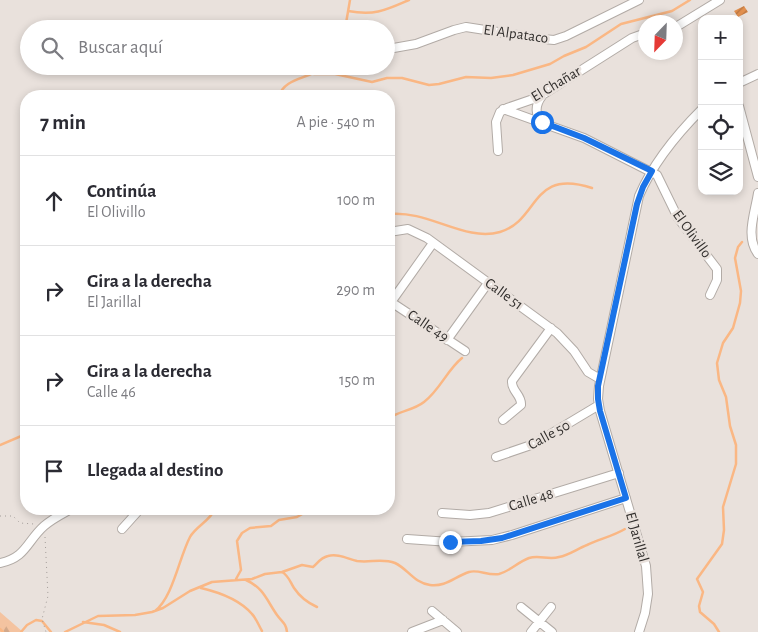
<!DOCTYPE html>
<html lang="es">
<meta charset="utf-8">
<style>
:root{--surface:#fff;--page:#f2f2f3;--text:#2b2b33;--muted:#7c7c81;--line:#e1e1e2}
body{margin:0;font-family:"Alegreya Sans",sans-serif;background:var(--page);color:var(--text)}
.controls{position:absolute;right:15px;top:15px;display:grid;overflow:hidden;border-radius:10px;box-shadow:0 2px 8px #0003}
.controls button{width:45px;height:45px;display:grid;place-items:center;padding:0;border:0;border-bottom:1px solid var(--line);background:var(--surface);color:var(--text);font:25px sans-serif}
.compass{position:absolute;left:638px;top:15px;width:45px;height:45px;border-radius:50%;background:var(--surface);box-shadow:0 2px 8px #0003;rotate:203deg}
.stop{position:absolute;width:15px;height:15px;margin:-11px;border:4px solid #1a73e8;border-radius:50%;background:#fff}
.stop.end{background:#1a73e8;border-color:#fff;box-shadow:0 1px 5px #0008}
.list{margin:0;padding:0;list-style:none}
h2{display:flex;justify-content:space-between;align-items:center;height:65px;margin:0;padding:0 20px;font-size:21px}
h2 small{font-size:16px;font-weight:400;color:var(--muted)}
.list li{display:grid;grid-template-columns:32px 1fr auto;gap:15px;align-items:center;box-sizing:border-box;height:90px;padding:0 20px;border-top:1px solid var(--line)}
.list b{display:block;font-size:19px;white-space:nowrap}
.list p{margin:0;font-size:16px;white-space:nowrap;color:var(--muted)}
.list em{font-size:16px;font-style:normal;color:var(--muted)}
.icon{flex:none;width:28px;height:28px;fill:none;stroke:currentColor;stroke-width:2;stroke-linecap:round;stroke-linejoin:round}
.map{position:relative;flex:none;width:758px;height:632px;overflow:hidden}
.search{position:absolute;background:var(--surface);box-shadow:0 2px 8px #0003;left:20px;top:20px;width:375px;height:55px;display:flex;align-items:center;gap:12px;box-sizing:border-box;padding:0 18px;border-radius:28px;color:var(--muted);font-size:19px}
.panel{position:absolute;background:var(--surface);box-shadow:0 2px 8px #0003;left:20px;top:90px;width:375px;height:425px;border-radius:20px}
.map>svg:first-child{display:block}
.forest{fill:url(#forest-firs)}
.lines{fill:none;stroke-linecap:round;stroke-linejoin:round}
.stream{stroke:#fab784;stroke-width:2.5}
.building{fill:url(#building-hatch)}
.minor-casing{stroke:#b2aba6;stroke-width:10}
.path{stroke:#a39d99;stroke-width:1;stroke-dasharray:1 4;stroke-linecap:butt}
.minor{stroke:#fff;stroke-width:8}
.route{stroke:#1a73e8;stroke-width:6}
.labels{text-anchor:middle;dominant-baseline:central;stroke-width:5;stroke-linejoin:round;paint-order:stroke}
.street-label{font-size:15px;fill:#322f2d;stroke:#e9e1dc}
</style>
<div class="map">
<svg width="758" height="632" viewBox="0 0 758 632">
<defs>
<pattern id="forest-firs" width="22" height="20" patternUnits="userSpaceOnUse" patternTransform="scale(1.25)"><rect width="22" height="20" fill="#f4c3a0"/><path d="M5 1l3.5 6h-7zM16 11l3.5 6h-7z" fill="#d2a88a"/></pattern>
<pattern id="building-hatch" width="6" height="6" patternUnits="userSpaceOnUse" patternTransform="scale(1.25)"><rect width="6" height="6" fill="#e2904f"/><path d="M-1 1l2-2M0 6l6-6M5 7l2-2" fill="none" stroke="#b87642"/></pattern>
</defs>
<rect width="100%" height="100%" fill="#e9e1dc"/>
<path class="forest" d="M0,612L23,632H0Z"/>
<g class="lines">
<path class="stream" d="M348,11C375,16 386,10 409,0
M345,29L350,0
M314,74H335L372,82L387,78H402L429,85L439,84L466,77L491,78L513,75L550,64L564,56L586,47L621,24L672,11L690,0
M279,96C285,77 309,80 324,66
M389,214C429,210 464,242 500,232C540,220 530,168 592,188
M389,418C400,411 414,410 424,402C440,390 447,370 462,358
M0,445L26,434
M282,572C289,576 290,582 294,588C300,597 308,603 317,607
M236,579L241,570L237,541L242,533L250,528L271,526L279,520L297,517L311,509
M246,580C264,588 267,601 277,615C282,622 286,623 287,632
M201,588C218,592 240,600 252,614C256,618 259,626 262,631
M155,611C173,597 179,558 190,537C196,526 210,521 215,509
M83,622L104,625L120,632
M0,629L3,632
M21,632L27,625L36,620L42,621L51,632
M65,632L98,616L135,615L152,612L163,608L190,591L212,582L252,579L265,574L282,572L302,565L313,567C318,563 320,558 328,556C338,553 348,559 357,561C370,563 382,558 395,563C408,569 414,583 430,585C446,587 454,577 469,572C478,569 488,576 499,574C510,571 518,562 529,558C539,555 549,560 559,557C569,555 577,549 587,545C600,539 613,536 625,529
M719,632L714,624L700,612L699,606L703,592L697,579L722,544L724,530L723,507L736,464V445L730,426L726,397L719,380L717,363L723,343L733,328L740,303L741,291L735,258L738,247L742,242"/>
</g>
<path class="building" d="M744,6L748,12L738,17L734,11Z"/>
<g class="lines">
<defs>
<path id="minor" d="M676,27L720,0
M388,49L416,44L454,30L466,27L543,39L554,40L566,36L639,0
M739,83L758,74
M542,96C535,105 534,116 544,123
M739,106L758,177
M503,109L584,138L657,175L678,218L717,269V280L710,295
M498,151L496,122L500,112L507,108L539,97L632,38L646,33
M758,193C755,213 745,237 758,254
M389,232L408,229L427,238L557,333L574,351L588,372L600,379
M391,302L465,351
M389,305L433,243
M447,340L488,283
M503,420L521,405C522,395 511,391 512,381L551,328
M496,457L534,444L599,405
M442,513L470,515L489,513L619,473
M122,529L140,509
M407,539L450,542L492,540L512,535L626,498
M0,563C26,558 27,541 44,526C52,519 62,514 71,509
M521,607L552,632
M432,611L457,632
M412,632L443,620
M531,632L551,607
M639,632L645,613L648,594L646,566L600,411L598,399L599,386L639,196C653,163 677,134 702,109"/>
</defs>
<use href="#minor" class="minor-casing"/>
<path class="path" d="M0,516H13L20,523L34,524
M45,537L48,596L42,619L46,632"/>
<use href="#minor" class="minor"/>
</g>
<g class="lines">
<path class="route" d="M450,542L481,541L502,538L626,498L600,411L598,399V386L637,204L643,187L652,171L584,138L542,122"/>
</g>
<g class="labels">
<g class="street-label">
<text transform="translate(516 34) rotate(8)">El Alpataco</text>
<text transform="translate(556 84) rotate(-31)">El Chañar</text>
<text transform="translate(692 234) rotate(54)">El Olivillo</text>
<text transform="translate(504 294) rotate(36)">Calle 51</text>
<text transform="translate(428 326) rotate(34)">Calle 49</text>
<text transform="translate(549 435) rotate(-29)">Calle 50</text>
<text transform="translate(531 500) rotate(-17)">Calle 48</text>
<text transform="translate(637 537) rotate(74)">El Jarillal</text>
</g>
</g>
</svg>
<div class="controls">
<button>+</button>
<button>−</button>
<button><svg class="icon" aria-label="locate" viewBox="0 0 24 24"><circle cx="12" cy="12" r="6"/><path d="M12 2v4M12 18v4M2 12h4M18 12h4"/></svg></button>
<button><svg class="icon" aria-label="layers" viewBox="0 0 24 24"><path d="M12 4l9 5-9 5-9-5zM3 14l9 5 9-5"/></svg></button>
</div>
<svg class="compass" viewBox="-18 -18 36 36"><path d="M0-13l5 13h-10z" fill="#e53935"/><path d="M0 13l5-13h-10z" fill="#7c7c81"/></svg>
<div class="stop" style="left:542px;top:122px"></div>
<div class="stop end" style="left:450px;top:542px"></div>
<div class="search"><svg class="icon" aria-label="search" viewBox="0 0 24 24"><circle cx="10" cy="10" r="6"/><path d="M15 15l6 6"/></svg>Buscar aquí</div>
<section class="panel">
<h2>7 min<small>A pie · 540 m</small></h2>
<ul class="list">
<li><svg class="icon" aria-label="ahead" viewBox="0 0 24 24"><path d="M12 20V5M6 11l6-6 6 6"/></svg><div><b>Continúa</b><p>El Olivillo</p></div><em>100 m</em></li>
<li><svg class="icon" aria-label="right" viewBox="0 0 24 24"><path d="M7 20v-9h11M14 6l5 5-5 5"/></svg><div><b>Gira a la derecha</b><p>El Jarillal</p></div><em>290 m</em></li>
<li><svg class="icon" aria-label="right" viewBox="0 0 24 24"><path d="M7 20v-9h11M14 6l5 5-5 5"/></svg><div><b>Gira a la derecha</b><p>Calle 46</p></div><em>150 m</em></li>
<li><svg class="icon" aria-label="arrive" viewBox="0 0 24 24"><path d="M6 21V4h12l-3 4 3 4H6"/></svg><div><b>Llegada al destino</b></div></li>
</ul>
</section>
</div>
